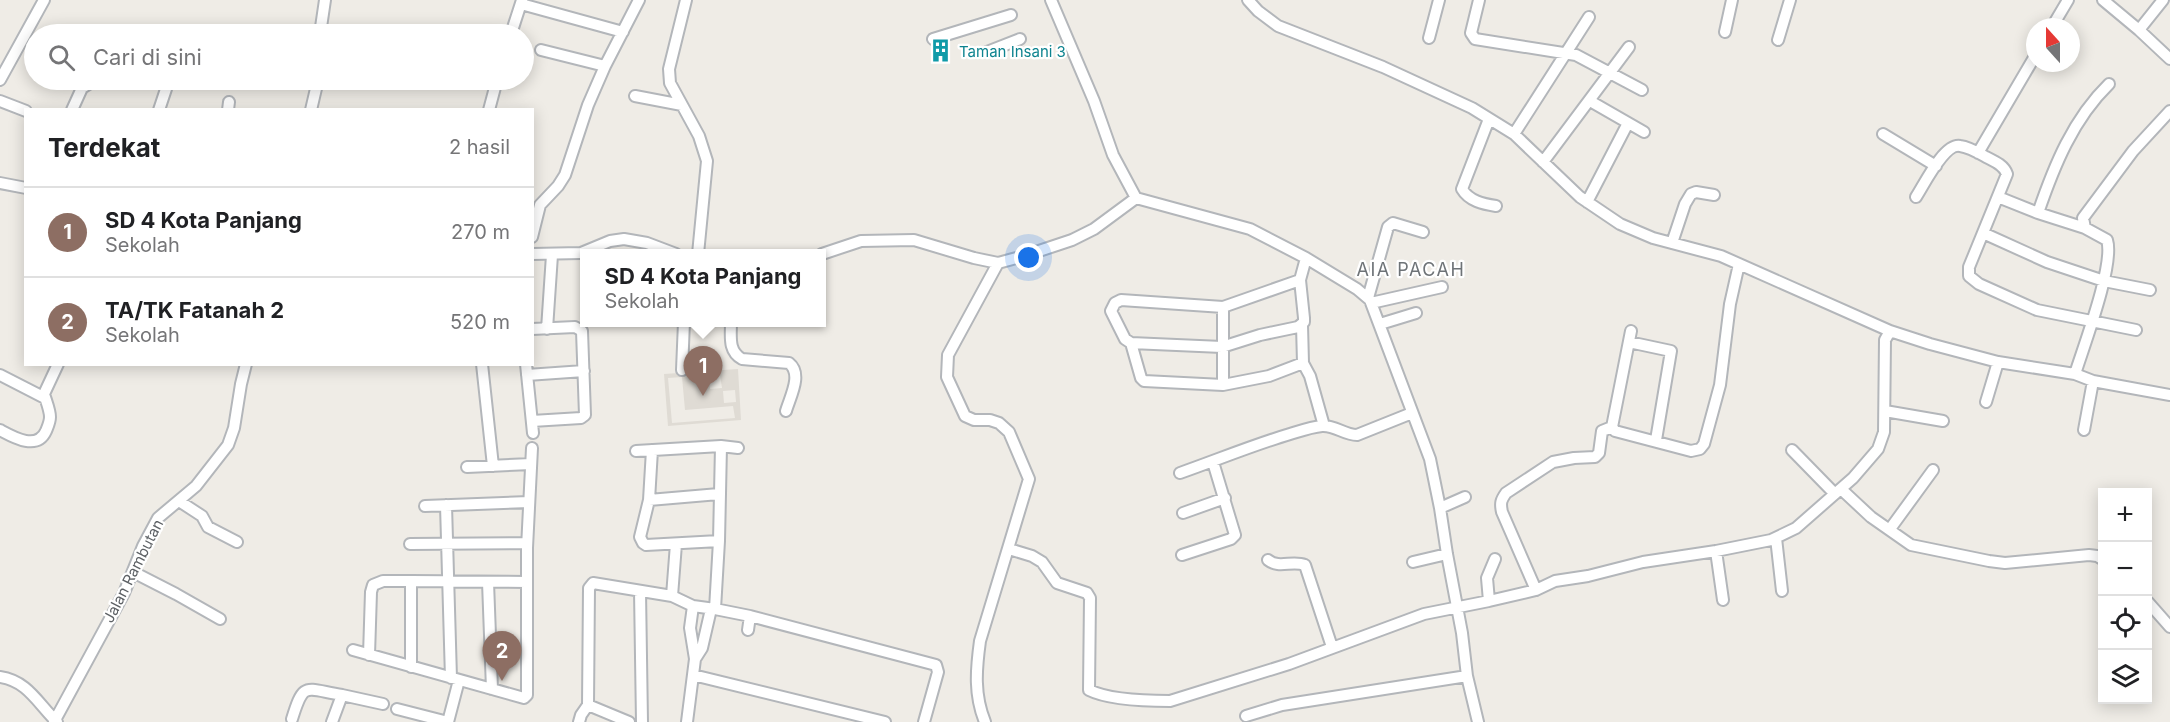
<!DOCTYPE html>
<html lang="id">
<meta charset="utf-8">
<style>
:root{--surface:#fff;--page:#f2f2f2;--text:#202124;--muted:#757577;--line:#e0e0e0;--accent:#ea580c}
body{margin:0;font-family:Inter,sans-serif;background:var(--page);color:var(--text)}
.controls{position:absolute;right:18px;bottom:18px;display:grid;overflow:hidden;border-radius:0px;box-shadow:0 3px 15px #0003}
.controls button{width:54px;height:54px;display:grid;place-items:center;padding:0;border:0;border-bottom:2px solid var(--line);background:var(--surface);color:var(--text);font:30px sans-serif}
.compass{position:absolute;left:2026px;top:18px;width:54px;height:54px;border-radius:50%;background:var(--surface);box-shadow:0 3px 15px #0003;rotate:339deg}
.you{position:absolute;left:1029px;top:258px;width:21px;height:21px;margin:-15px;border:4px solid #fff;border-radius:50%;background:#1a73e8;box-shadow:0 0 0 9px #1a73e833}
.badge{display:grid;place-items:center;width:39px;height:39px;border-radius:50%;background:var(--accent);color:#fff;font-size:20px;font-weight:700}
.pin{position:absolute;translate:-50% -50px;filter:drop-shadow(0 2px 3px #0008)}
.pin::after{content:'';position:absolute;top:32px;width:21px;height:18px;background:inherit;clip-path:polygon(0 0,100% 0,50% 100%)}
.popup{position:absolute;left:580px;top:249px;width:246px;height:78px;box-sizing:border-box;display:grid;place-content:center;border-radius:0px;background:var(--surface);filter:drop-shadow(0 2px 4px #0005);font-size:20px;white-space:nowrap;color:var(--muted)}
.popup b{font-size:22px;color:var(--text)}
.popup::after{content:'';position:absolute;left:50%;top:100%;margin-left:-12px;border:12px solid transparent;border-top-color:var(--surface)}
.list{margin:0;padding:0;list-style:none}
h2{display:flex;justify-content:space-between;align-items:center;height:78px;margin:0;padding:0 24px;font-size:26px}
h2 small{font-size:20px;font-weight:400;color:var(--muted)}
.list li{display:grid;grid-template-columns:39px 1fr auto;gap:18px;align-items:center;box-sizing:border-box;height:90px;padding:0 24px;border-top:2px solid var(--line)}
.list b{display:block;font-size:22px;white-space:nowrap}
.list p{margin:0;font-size:20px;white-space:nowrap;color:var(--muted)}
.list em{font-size:20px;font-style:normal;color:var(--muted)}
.icon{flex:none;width:33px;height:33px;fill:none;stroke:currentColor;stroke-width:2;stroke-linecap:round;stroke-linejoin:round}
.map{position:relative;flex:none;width:2170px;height:722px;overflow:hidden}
.search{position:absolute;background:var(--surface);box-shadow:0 3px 15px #0003;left:24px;top:24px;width:510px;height:66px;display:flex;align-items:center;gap:15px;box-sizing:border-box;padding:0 21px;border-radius:33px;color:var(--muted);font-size:22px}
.panel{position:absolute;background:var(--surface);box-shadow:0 3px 15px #0003;left:24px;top:108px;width:510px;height:258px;border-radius:0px}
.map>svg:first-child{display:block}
.education{fill:#dfdbd4;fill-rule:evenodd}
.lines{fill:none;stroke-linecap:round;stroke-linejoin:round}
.minor-casing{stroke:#b3b6ba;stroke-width:14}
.minor{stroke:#fff;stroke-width:10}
.labels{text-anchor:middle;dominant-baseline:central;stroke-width:4.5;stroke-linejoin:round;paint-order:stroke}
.culture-label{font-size:15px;fill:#0d838f;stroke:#fff;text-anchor:start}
.street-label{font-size:15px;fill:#5d6165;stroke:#fff}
.quarter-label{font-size:18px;letter-spacing:1.5px;fill:#6e7377;stroke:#fff}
</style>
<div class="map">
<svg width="2170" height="722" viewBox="0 0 2170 722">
<rect width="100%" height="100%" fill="#efece6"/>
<path class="education" d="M738,369L741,420L668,426L664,374ZM720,375L722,388L710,389L709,376ZM682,377L685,410L733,406L735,418L672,423L668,378ZM735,390L736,402L724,403L723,391Z"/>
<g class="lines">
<defs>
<path id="minor" d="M686,0L669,69L670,83L699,136L707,161L698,254
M1051,0L1094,101L1113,155L1136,198L1250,229L1306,258L1357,289L1370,300L1430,459L1440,508L1447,554L1462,633L1467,676L1478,722
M1248,0L1258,11L1278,26L1383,67L1472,108L1514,134L1580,197L1620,224L1653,238L1721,256L1890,331
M1479,0L1471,33L1475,39L1576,55L1642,90
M2103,0L2139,30L2170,59
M521,4L623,32
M2052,27L2068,0
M2139,30L2163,0
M1725,32L1732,0
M320,34L325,0
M511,34L522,0
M1429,38L1439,0
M933,39L1011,15
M1778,40L1790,0
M541,50L605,66
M987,52L1020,39
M0,80L44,0
M635,96L682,105
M0,101L26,111
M1590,101L1644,132
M72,110L82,88L95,80
M159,110L166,89L165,80
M228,110L229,102
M311,110L318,80
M489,110L497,80
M1489,119L1462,189C1469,201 1483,204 1496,206
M1514,134L1589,17
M1883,134L1936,166
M1978,153L2035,56
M1543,162L1629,47
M0,183L26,188
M1916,197C1924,185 1944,143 1960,146C1969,147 1979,153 1986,157C1994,161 2004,165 2007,174L1969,267V276L1979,284L2037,310L2136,330
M1998,197L2038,213L2085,228
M1587,202L1628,123
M2038,213C2054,166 2073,119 2109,84
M1983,233L2047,262L2104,281L2150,290
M532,237L540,205L558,186L565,175L588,105L605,66L639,0
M1672,243L1685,204L1691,194L1696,192L1714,195
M532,254L581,253L610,241L624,239L647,243L676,254
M822,254L861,241L914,240L974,258L998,263L1024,256L1072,240L1094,229L1136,198
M1368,298L1388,227L1393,223L1423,232
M1371,303L1442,287
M1223,307L1121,300L1115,303L1111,311L1125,339L1131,343L1141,378L1144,381L1223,385L1269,376L1303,363
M731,322C731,337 728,351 742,359L789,363C803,374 790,397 786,411
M1380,324L1416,313
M1302,325L1303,363L1310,376L1324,426
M547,329L552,255
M1631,331L1612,427L1615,431L1691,451L1700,449L1704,444L1720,385L1730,304L1739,264
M1629,342L1671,351L1656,440
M1131,343L1222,347L1260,335L1298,327L1304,322V318L1300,280L1306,258
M482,364L493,466
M526,364L533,433
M682,370L684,322
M2075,374C2083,348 2115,264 2107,240L2085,228L2083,218L2133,151L2170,111
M0,375L45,398
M527,375L584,371
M1223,385V307L1300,280
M1986,402L1998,362
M1885,411L1943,421
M532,421L581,418L585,415L582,331L575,327L532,329
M0,430C13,437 37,451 46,431C48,426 50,422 50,417C50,410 46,401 44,394L58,364
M2084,430L2093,381
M652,450L649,500L719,494
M1792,450L1835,494
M636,451L721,446L738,448
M467,467L531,464
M1180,473C1217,460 1253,445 1290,434C1300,431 1311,427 1322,426C1335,425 1344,435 1357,435L1412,413
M1841,489L1871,517L1911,545L1989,561L2005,563L2089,555L2097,556L2102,559
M649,500L640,537L643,543L646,545L719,541
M179,501L202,516L208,527L237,542
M446,505L451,678
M425,506L529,502
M1440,508L1465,497
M1183,513L1225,498
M1890,529L1933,470
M1776,538L1782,591
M410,544L527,543
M1009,549L1032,556L1042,562L1057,583L1087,593L1090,598L1089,690C1109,700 1147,701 1170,701L1289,664L1424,614L1489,601L1536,590L1555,581L1588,576L1643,562L1716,551L1771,540L1796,528L1853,478L1878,449L1884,432L1885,340L1890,331L1930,344L1998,362L2075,374L2093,381L2170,395
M1716,551L1723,600
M1182,555L1231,539L1235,535L1213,462
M1268,560C1279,569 1292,560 1305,565L1332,647
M1413,562L1447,554
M133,572L176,594L220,619
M411,581V667
M488,582L492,689
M1536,590L1502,512C1500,503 1501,500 1506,493L1553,462L1574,458L1595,457L1599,453L1602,431L1612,427
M640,591L642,722
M672,596L676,544
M1489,601L1487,578L1495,559
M2148,602L2170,627
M693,606L690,628L695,659
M715,609L750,616L748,630
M750,616L936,665L938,672L924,722
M353,650L524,698L527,695V548L532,448
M369,655L371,592L373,585L383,581H411L527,582
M693,675L885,722
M0,677C28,681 38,704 57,722
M588,705L629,722
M397,709L448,722
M1246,716L1282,705L1467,676
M292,719C304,680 305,689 342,695
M54,722L124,593L143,546L158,518L196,486L228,445L234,428L241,384L246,364
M332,722L342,695L383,704
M448,722L459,680
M579,722L581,715L588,705L589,588L593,583L672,596L693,606L715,609L719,541L721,446
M687,722L695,659L702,648L711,609
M985,722C974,695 976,670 980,641L1029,479L1009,432L999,423L990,420H974L965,416L947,377L948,355L998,263"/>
</defs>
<use href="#minor" class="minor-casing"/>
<use href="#minor" class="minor"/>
</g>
<defs>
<symbol id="building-bare" viewBox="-9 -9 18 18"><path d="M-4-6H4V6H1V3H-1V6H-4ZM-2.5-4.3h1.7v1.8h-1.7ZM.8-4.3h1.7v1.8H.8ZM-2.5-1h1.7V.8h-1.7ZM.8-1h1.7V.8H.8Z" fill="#0f9aa8" stroke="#fff" stroke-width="2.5" paint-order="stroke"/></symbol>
</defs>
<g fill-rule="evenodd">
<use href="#building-bare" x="924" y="34" width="33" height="33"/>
</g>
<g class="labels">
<g class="culture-label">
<text x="959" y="51">Taman Insani 3</text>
</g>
<g class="street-label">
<text transform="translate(133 571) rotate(-63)">Jalan Rambutan</text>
</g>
<g class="quarter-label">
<text x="1411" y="269">AIA PACAH</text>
</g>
</g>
</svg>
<div class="controls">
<button>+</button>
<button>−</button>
<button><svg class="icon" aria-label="locate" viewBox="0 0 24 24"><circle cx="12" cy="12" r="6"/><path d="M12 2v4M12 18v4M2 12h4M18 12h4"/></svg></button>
<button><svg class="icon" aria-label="layers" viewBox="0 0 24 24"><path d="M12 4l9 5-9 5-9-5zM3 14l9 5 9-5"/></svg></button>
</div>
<svg class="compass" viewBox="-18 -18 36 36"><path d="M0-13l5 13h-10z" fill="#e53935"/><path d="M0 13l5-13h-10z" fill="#757577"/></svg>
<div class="you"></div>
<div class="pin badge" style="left:703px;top:396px;background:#8d6e63">1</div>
<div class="popup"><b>SD 4 Kota Panjang</b>Sekolah</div>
<div class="pin badge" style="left:502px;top:681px;background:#8d6e63">2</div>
<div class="search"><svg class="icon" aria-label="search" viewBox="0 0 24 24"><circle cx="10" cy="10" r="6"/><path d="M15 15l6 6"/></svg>Cari di sini</div>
<section class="panel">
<h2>Terdekat<small>2 hasil</small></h2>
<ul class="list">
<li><span class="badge" style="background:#8d6e63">1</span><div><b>SD 4 Kota Panjang</b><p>Sekolah</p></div><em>270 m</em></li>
<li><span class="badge" style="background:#8d6e63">2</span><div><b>TA/TK Fatanah 2</b><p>Sekolah</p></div><em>520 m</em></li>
</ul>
</section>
</div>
